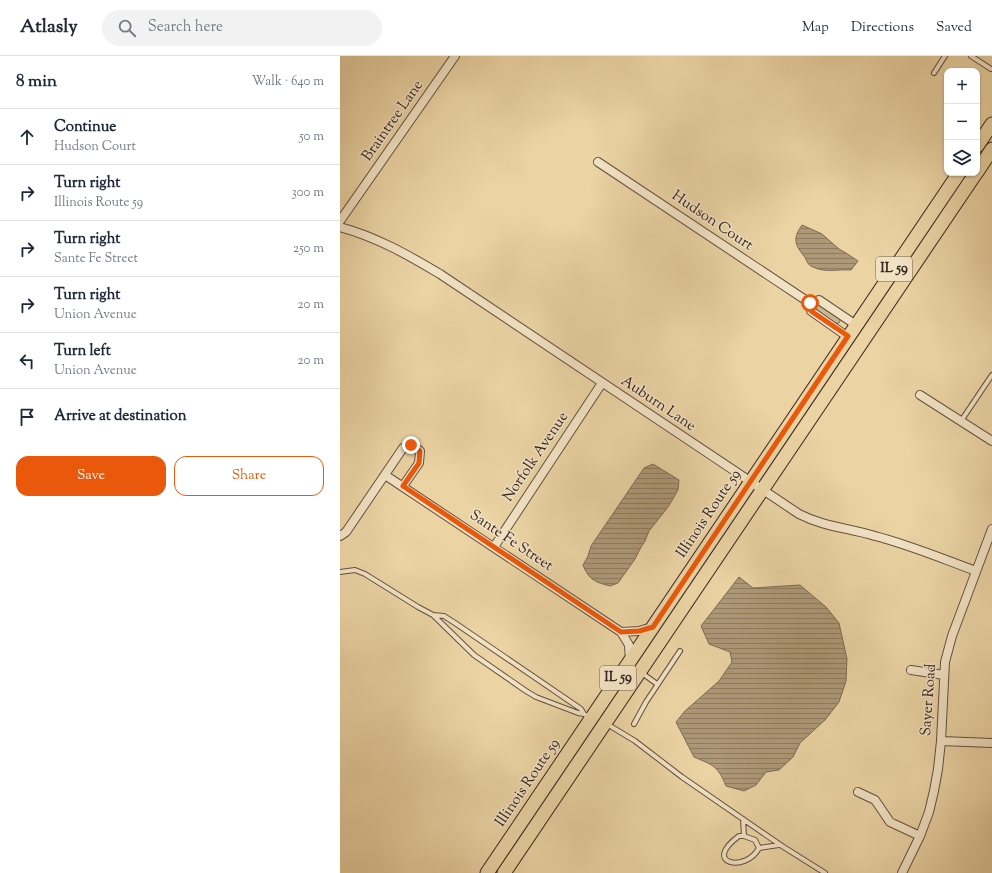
<!DOCTYPE html>
<meta charset="utf-8">
<style>
:root{--surface:#fff;--page:#f2f2f3;--text:#1f2937;--muted:#747a83;--line:#e0e1e3;--accent:#ea580c}
body{margin:0;font-family:"Sorts Mill Goudy",serif;background:var(--page);color:var(--text)}
.controls{position:absolute;right:12px;top:12px;display:grid;overflow:hidden;border-radius:8px;box-shadow:0 1px 3px #0004}
.controls button{width:36px;height:36px;display:grid;place-items:center;padding:0;border:0;border-bottom:1px solid var(--line);background:var(--surface);color:var(--text);font:20px sans-serif}
.stop{position:absolute;width:12px;height:12px;margin:-9px;border:3px solid #ea580c;border-radius:50%;background:#fff}
.stop.end{background:#ea580c;border-color:#fff;box-shadow:0 1px 4px #0008}
.list{margin:0;padding:0;list-style:none}
h2{display:flex;justify-content:space-between;align-items:center;height:52px;margin:0;padding:0 16px;font-size:17px}
h2 small{font-size:13px;font-weight:400;color:var(--muted)}
.list li{display:grid;grid-template-columns:26px 1fr auto;gap:12px;align-items:center;box-sizing:border-box;height:56px;padding:0 16px;border-top:1px solid var(--line)}
.list b{display:block;font-size:15px;white-space:nowrap}
.list p{margin:0;font-size:13px;white-space:nowrap;color:var(--muted)}
.list em{font-size:13px;font-style:normal;color:var(--muted)}
.actions{display:flex;gap:8px;padding:12px 16px}
.actions a{flex:1;padding:9px 0;border:1px solid var(--accent);border-radius:12px;text-align:center;font-size:14px;color:var(--accent)}
.actions .main{background:var(--accent);color:#fff}
.icon{flex:none;width:22px;height:22px;fill:none;stroke:currentColor;stroke-width:2;stroke-linecap:round;stroke-linejoin:round}
.map{position:relative;flex:none;width:652px;height:817px;overflow:hidden}
header{display:flex;align-items:center;gap:24px;box-sizing:border-box;height:56px;padding:0 20px;background:var(--surface);border-bottom:1px solid var(--line)}
header strong{font-size:19px}
nav{display:flex;gap:22px;margin-inline-start:auto;font-size:14px}
.search{width:280px;height:36px;background:var(--page);display:flex;align-items:center;gap:10px;box-sizing:border-box;padding:0 14px;border-radius:22px;color:var(--muted);font-size:15px}
main{display:flex}
aside{flex:1;background:var(--surface)}
.map>svg:first-child{display:block}
.grass{fill:#ccb68e;stroke:#806e58}
.water{fill:url(#water-rules);stroke:#7d6a55}
.lines{fill:none;stroke-linecap:round;stroke-linejoin:round}
.lane-casing{stroke:#625142;stroke-width:6}
.street-casing{stroke:#625142;stroke-width:10}
.primary-casing{stroke:#352621;stroke-width:15}
.lane{stroke:#f2e2c4;stroke-width:4}
.street{stroke:#f2e2c4;stroke-width:8}
.primary{stroke:#ebd3a4;stroke-width:13}
.route{stroke:#ea580c;stroke-width:5}
.labels{text-anchor:middle;dominant-baseline:central;stroke-width:3;stroke-linejoin:round;paint-order:stroke}
.shield{fill:#f2e2c4;stroke:#6e5e52;stroke-width:1}
.shield-label{font-size:14px;font-weight:bold;fill:#352621}
.street-label{font-size:15px;fill:#352621;stroke:#f2e2c4}
</style>
<header>
<strong>Atlasly</strong>
<div class="search"><svg class="icon" aria-label="search" viewBox="0 0 24 24"><circle cx="10" cy="10" r="6"/><path d="M15 15l6 6"/></svg>Search here</div>
<nav><a>Map</a><a>Directions</a><a>Saved</a></nav>
</header>
<main>
<aside>
<h2>8 min<small>Walk · 640 m</small></h2>
<ul class="list">
<li><svg class="icon" aria-label="ahead" viewBox="0 0 24 24"><path d="M12 20V5M6 11l6-6 6 6"/></svg><div><b>Continue</b><p>Hudson Court</p></div><em>50 m</em></li>
<li><svg class="icon" aria-label="right" viewBox="0 0 24 24"><path d="M7 20v-9h11M14 6l5 5-5 5"/></svg><div><b>Turn right</b><p>Illinois Route 59</p></div><em>300 m</em></li>
<li><svg class="icon" aria-label="right" viewBox="0 0 24 24"><path d="M7 20v-9h11M14 6l5 5-5 5"/></svg><div><b>Turn right</b><p>Sante Fe Street</p></div><em>250 m</em></li>
<li><svg class="icon" aria-label="right" viewBox="0 0 24 24"><path d="M7 20v-9h11M14 6l5 5-5 5"/></svg><div><b>Turn right</b><p>Union Avenue</p></div><em>20 m</em></li>
<li><svg class="icon" aria-label="left" viewBox="0 0 24 24"><path d="M17 20v-9H6M10 6l-5 5 5 5"/></svg><div><b>Turn left</b><p>Union Avenue</p></div><em>20 m</em></li>
<li><svg class="icon" aria-label="arrive" viewBox="0 0 24 24"><path d="M6 21V4h12l-3 4 3 4H6"/></svg><div><b>Arrive at destination</b></div></li>
</ul>
<div class="actions"><a class="main">Save</a><a>Share</a></div>
</aside>
<div class="map">
<svg width="652" height="817" viewBox="0 0 652 817">
<defs>
<pattern id="water-rules" width="6" height="5" patternUnits="userSpaceOnUse"><rect width="6" height="5" fill="#ad9877"/><path d="M0 2.5h6" fill="none" stroke="#8e7c61"/></pattern>
</defs>
<rect width="100%" height="100%" fill="#ebd3a4"/>
<filter id="stains"><feTurbulence type="fractalNoise" baseFrequency=".005" numOctaves="4"/><feColorMatrix values="0 0 0 0 .2 0 0 0 0 .09 0 0 0 0 .02 0 0 0 .5 -.17"/></filter>
<radialGradient id="worn" r=".72"><stop offset=".6" stop-color="#630" stop-opacity="0"/><stop offset="1" stop-color="#630" stop-opacity=".3"/></radialGradient>
<path class="grass" d="M478,248L499,262L500,265L499,267H495L476,253V250Z"/>
<path class="water" d="M462,169L482,178L499,193L506,197L518,205L511,214C499,213 485,217 473,211C467,209 467,204 464,200C454,188 453,182 462,169Z
M313,408L339,424L338,434L328,451L309,475L305,485L300,493L295,503L278,527L270,530C255,526 249,524 243,509L248,500L251,490L304,412Z
M399,521L413,532L460,529L486,551L499,567L507,603L506,625L499,646L485,664L460,687L453,701L439,714L426,716L416,729L404,735L386,730C378,710 373,709 354,701L336,666L345,655L379,625L392,606L390,596L369,588L361,570Z"/>
<g class="lines">
<defs>
<path id="lane" d="M631,0L651,13
M594,17L605,0
M621,365L652,319
M0,516L15,514L25,518L78,551L93,559L134,599L186,635L196,641L238,657L244,658L249,661
M93,559L104,560L115,567L241,653L244,658
M302,617L317,628
M267,668L295,685L342,721L442,790L485,817
M294,668L306,646L340,595
M403,763L404,780
M399,780H404L415,784L419,792C406,817 361,808 399,780Z
M419,792L439,789"/>
<path id="street" d="M258,106L470,247
M0,165L115,0
M0,171C37,181 68,199 100,218L459,458C484,471 509,472 535,480C570,489 603,503 636,515
M470,247L479,244L516,269
M470,247L471,255L508,281
M580,339L652,385
M45,419L281,576L289,589L290,605
M0,480L6,476L63,392L71,389L80,395L79,407L63,430
M154,491L262,327
M281,576L299,575L312,571
M571,614L604,619
M601,685L652,687
M518,736L535,744L550,766L580,780
M562,817L580,780L589,756L594,735L598,713L601,685L605,606L612,580L652,473"/>
<path id="primary" d="M637,90L652,68
M637,116L652,93
M147,817L619,117
M164,817L636,117"/>
</defs>
<use href="#lane" class="lane-casing"/>
<use href="#street" class="street-casing"/>
<use href="#primary" class="primary-casing"/>
<use href="#lane" class="lane"/>
<use href="#street" class="street"/>
<use href="#primary" class="primary"/>
</g>
<g class="lines">
<path class="route" d="M71,389L80,395L79,407L63,430L281,576L299,575L313,571L508,280L471,255L470,247"/>
</g>
<g class="labels">
<g class="shield">
<rect x="536" y="201" width="36" height="24" rx="3"/>
<rect x="260" y="610" width="36" height="24" rx="3"/>
</g>
<g class="shield-label">
<text x="554" y="213">IL 59</text>
<text x="278" y="622">IL 59</text>
</g>
<g class="street-label">
<text transform="translate(53 65) rotate(-55)">Braintree Lane</text>
<text transform="translate(372 165) rotate(34)">Hudson Court</text>
<text transform="translate(318 348) rotate(34)">Auburn Lane</text>
<text transform="translate(196 401) rotate(-56)">Norfolk Avenue</text>
<text transform="translate(369 458) rotate(-56)">Illinois Route 59</text>
<text transform="translate(171 485) rotate(34)">Sante Fe Street</text>
<text transform="translate(589 644) rotate(-86)">Sayer Road</text>
<text transform="translate(188 727) rotate(-56)">Illinois Route 59</text>
</g>
</g>
<rect width="100%" height="100%" filter="url(#stains)"/>
<rect width="100%" height="100%" fill="url(#worn)"/>
</svg>
<div class="controls">
<button>+</button>
<button>−</button>
<button><svg class="icon" aria-label="layers" viewBox="0 0 24 24"><path d="M12 4l9 5-9 5-9-5zM3 14l9 5 9-5"/></svg></button>
</div>
<div class="stop" style="left:470px;top:247px"></div>
<div class="stop end" style="left:71px;top:389px"></div>
</div>
</main>
